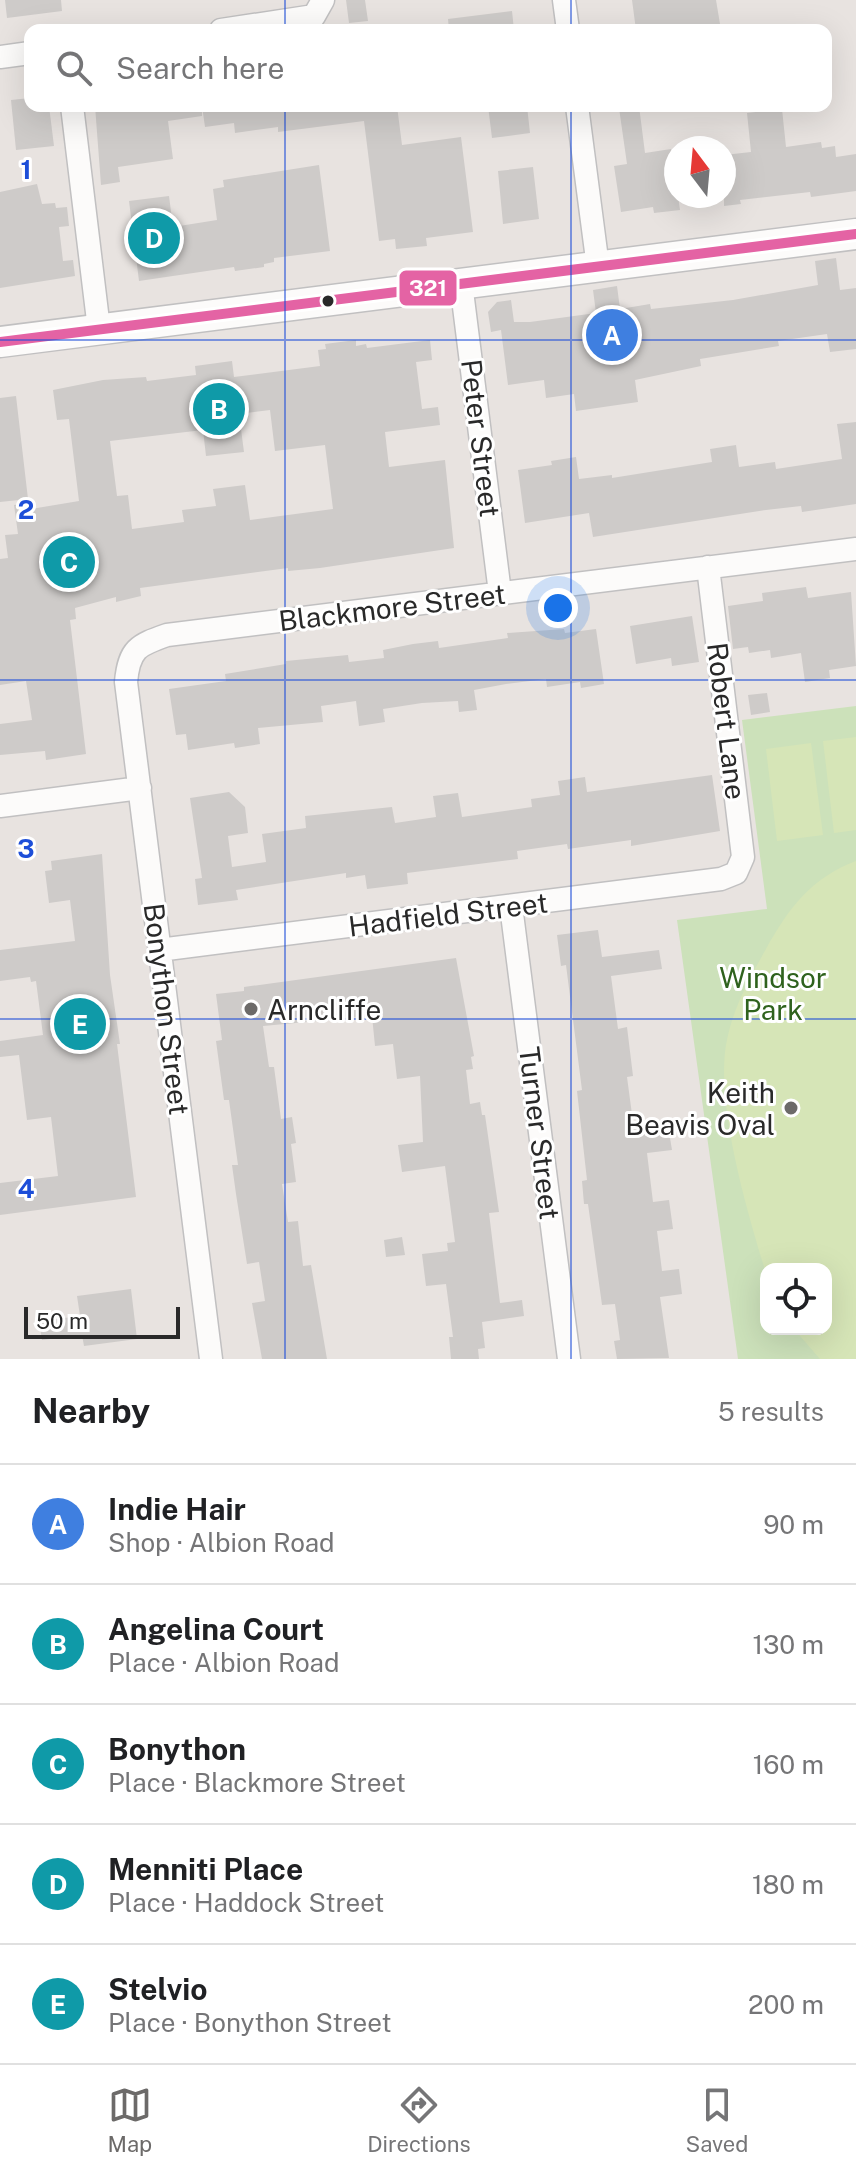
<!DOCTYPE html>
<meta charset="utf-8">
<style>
:root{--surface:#fff;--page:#f6f6f6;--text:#202124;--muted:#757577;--line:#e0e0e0;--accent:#6c6a69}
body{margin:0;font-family:"Public Sans",sans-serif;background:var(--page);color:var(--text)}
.controls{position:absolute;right:24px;bottom:24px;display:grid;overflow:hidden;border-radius:16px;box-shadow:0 8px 32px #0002}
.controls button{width:72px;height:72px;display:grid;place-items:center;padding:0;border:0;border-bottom:2px solid var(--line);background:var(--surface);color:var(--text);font:40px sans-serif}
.compass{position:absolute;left:664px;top:136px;width:72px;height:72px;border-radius:50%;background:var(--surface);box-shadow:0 8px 32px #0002;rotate:344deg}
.scale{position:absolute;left:24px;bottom:20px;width:156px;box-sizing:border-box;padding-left:8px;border:4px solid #292929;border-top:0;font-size:22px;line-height:28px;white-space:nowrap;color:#292929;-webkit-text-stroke:6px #fff;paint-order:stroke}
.you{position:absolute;left:558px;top:608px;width:28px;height:28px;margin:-20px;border:6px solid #fff;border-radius:50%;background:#1a73e8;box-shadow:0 0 0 12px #1a73e833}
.badge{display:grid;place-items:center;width:52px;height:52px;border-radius:50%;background:var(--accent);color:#fff;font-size:26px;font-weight:700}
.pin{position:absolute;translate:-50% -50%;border:4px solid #fff;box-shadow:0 2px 8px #0006}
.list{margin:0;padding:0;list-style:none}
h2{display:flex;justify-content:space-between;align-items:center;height:104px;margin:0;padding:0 32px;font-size:34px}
h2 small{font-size:26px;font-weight:400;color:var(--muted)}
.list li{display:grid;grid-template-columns:52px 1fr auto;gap:24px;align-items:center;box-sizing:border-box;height:120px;padding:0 32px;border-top:2px solid var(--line)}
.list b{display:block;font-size:30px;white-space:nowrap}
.list p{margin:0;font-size:26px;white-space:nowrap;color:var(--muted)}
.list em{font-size:26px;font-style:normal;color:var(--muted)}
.icon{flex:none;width:44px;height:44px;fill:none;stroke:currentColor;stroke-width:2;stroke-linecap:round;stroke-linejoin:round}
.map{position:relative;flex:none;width:856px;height:1359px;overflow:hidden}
.search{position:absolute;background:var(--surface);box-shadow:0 8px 32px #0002;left:24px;right:24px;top:24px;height:88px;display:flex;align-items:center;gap:20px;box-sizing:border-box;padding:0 28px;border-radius:16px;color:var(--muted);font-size:30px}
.sheet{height:704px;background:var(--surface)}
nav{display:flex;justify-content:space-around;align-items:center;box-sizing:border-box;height:112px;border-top:2px solid var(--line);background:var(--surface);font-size:22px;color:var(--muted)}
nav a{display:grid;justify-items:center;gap:4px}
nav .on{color:var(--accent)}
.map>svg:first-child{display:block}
.green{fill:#cce1ba;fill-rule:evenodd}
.pitch{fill:#d6e5b7}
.building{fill:#cecbc9;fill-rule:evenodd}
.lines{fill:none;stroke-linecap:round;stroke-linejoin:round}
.minor-casing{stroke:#c1c0c1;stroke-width:25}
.secondary-casing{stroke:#c1c0c1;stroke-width:33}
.minor{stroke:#fcfbfa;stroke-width:22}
.secondary{stroke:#fcfbfa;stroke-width:30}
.bus-1-casing{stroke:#fff;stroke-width:16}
.bus-1{stroke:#e463a4;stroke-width:10}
.grid{fill:none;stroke:#1d4ed8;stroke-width:2;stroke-opacity:0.55}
.bus-dot{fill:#292929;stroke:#fff;stroke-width:3}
.poi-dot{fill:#6c6a69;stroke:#fff;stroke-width:3}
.labels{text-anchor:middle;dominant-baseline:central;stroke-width:6;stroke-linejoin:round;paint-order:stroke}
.street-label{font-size:28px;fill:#292929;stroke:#fff}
.park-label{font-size:28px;fill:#2f621d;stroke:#fff}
.poi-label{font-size:28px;fill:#292929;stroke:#fff;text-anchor:start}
.grid-label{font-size:26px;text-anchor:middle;font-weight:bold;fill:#1d4ed8;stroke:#fff;stroke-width:6;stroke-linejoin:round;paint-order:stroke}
.line-badge{stroke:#fff;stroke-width:3}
.badge-label{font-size:22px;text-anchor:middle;font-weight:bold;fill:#fff}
</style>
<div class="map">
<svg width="856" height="1359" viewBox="0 0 856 1359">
<rect width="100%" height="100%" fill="#e8e3e0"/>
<path class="green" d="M856,706V1359H738L677,920L767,909L742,720ZM766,1269H826V1329H766Z"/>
<path class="pitch" d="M856,737V830L834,833L823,741Z
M811,743L823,835L777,841L766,749Z
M856,861V1359H820L794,1329H826V1269H766V1273C747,1212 716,1106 726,1045C732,1010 749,979 766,949C788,909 812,877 856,861Z"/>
<path class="building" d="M5,0H61L62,11L7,18Z
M346,0H365L368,21L349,23Z
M632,0H716L721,30H636Z
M512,11L514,30H449L448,19Z
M30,98V106H49L54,146L16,150L11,100Z
M95,106H202V116L168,121L173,159L118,167L120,182L101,185Z
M202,106H397L402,145L461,137L473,232L426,238L427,246L396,249L395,239L379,241L364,121L278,132V127L235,133L234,123L205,127Z
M488,106H527L530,133L492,138Z
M639,106L645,153L671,149L680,210L654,213L653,207L621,212L614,166L627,164L619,108Z
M782,109L786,147L821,142L822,148L835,146L836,157L856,154V191L811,197L810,192L740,200L741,204L724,206V155L751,152L747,113Z
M319,165L330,251L274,258V262L264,264V267L235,271L234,267L139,281L129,201L169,196L173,227L217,220L213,189L224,187L223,180Z
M533,167L539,219L503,224L498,171Z
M37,184L42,204L55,203L56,208L67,207L69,226L59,227L63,261L73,260L75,276L0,288V192Z
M836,258L840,290L856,288V349L830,352L827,334L778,341L779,346L700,359L701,366L635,380L638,402L576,411L574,394L546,398L544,380L508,385L501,330L491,332L488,312L497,302L511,300L514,322H530L596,313L593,290L617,286L620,309L650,304L651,309L733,300L818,285L815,261Z
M356,340V346L366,344L367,348L430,340L432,360L416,362L422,409L438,407L440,425L385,432L389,467L445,460L454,548L320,568L288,571V568L140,588L141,596L116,602V597L75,608L76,619L70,620L86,754L46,760L45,751L0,755V724L32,720L26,681L0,685V559L8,558L5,535L18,534L14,505L30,503L31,509L79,501L69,419L57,420L53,390L103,380L146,377L147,381L196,375L195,366L232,361L234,377L320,366L318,350L326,349L325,344ZM270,410L275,451L325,445L333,509L250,520L245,485L213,489L216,506L182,510L184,522L132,529L128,495L117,496L110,441L203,430L206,456L244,452L239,414Z
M16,396L28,499L0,502V398Z
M856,422V504L802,512L801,506L766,510L593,537L589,513L525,523L518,470L552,465L551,461L576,457L579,479L612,475V478L712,462L710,449L736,445L739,467L775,462L776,469L842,459L837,424Z
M806,587L808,598L851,592L856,666L829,670L830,678L805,682L801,653L771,658L770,650L749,653L748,647L733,649L728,606L763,601L762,593Z
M692,616L699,662L672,666L671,658L636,664L630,626Z
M564,629L565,633L596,629L604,684L581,688L580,682L547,687L546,679L506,684L474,690L477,710L459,712L458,701L422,703L383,709L385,722L359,726L356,701L321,706L323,722L258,728L260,744L235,748L234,743L188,750L186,734L176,735L169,689L226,681L225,674L286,664V661L348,655L349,662L384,658L383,650L413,644L438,641L439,648L508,638L507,633Z
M767,693L770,712L751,715L748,695Z
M712,775L720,831L631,846V840L568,849L567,844L517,851L518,859L407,873L408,884L367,889L365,875L346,878V873L236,890L238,900L198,905L195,879L202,878L190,798L229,792L245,807L248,833L228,836L232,867L266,862L262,834L306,828L305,816L392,807L395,823L436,817L433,796L458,793L462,817L532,807L531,799L560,795L558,781L585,777L587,792Z
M102,854L110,975L120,1044H117L136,1197L0,1215V1183L58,1176L51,1117L27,1120L19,1055L0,1057V1041L43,1035L36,981L31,982L30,977L0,981V950L75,941L70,900L49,903L45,871L52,870L51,861Z
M598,930L602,957L659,950L662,969L611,976L618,1029L627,1027L633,1076L627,1077L633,1122L643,1121L645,1136L669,1132L672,1150L647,1153L653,1202L669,1200L673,1229L657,1231L662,1271L679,1269L682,1294L660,1297L669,1358L617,1359L614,1341L620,1340L615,1304L602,1305L588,1204H584L582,1181L587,1180L577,1091L582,1090L566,965L561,966L557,935Z
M456,958L474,1056L471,1057L473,1069L466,1070L470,1104L480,1102L482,1115H485L499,1212L489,1213L500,1303L522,1300L524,1316L482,1322L485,1348L478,1349L479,1359H451L449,1337H453L446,1284L426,1286L422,1254L448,1251L447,1243L455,1242L445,1166L402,1172L398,1145L423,1142L420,1076L397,1079L393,1044L375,1046L372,1016L263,1026L269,1067H274L281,1119L292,1117L296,1143L291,1144L296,1182L282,1184L288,1222L298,1221L303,1266L311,1265L327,1359H262L252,1303L265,1301L259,1262L247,1264L236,1194L232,1165H238L229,1100H224L216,1041L222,1040L216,994L244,991V987Z
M402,1237L405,1255L386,1257L384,1240Z
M131,1289L137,1339L84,1346L82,1335L42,1340L39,1321L80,1316L77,1296Z"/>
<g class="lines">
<defs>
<path id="minor" d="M564,0L568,30
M221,30L314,16L323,0
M0,57L30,53
M72,106L99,329
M577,106L598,267
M461,283L500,593
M0,806L140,788
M511,906L569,1359
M159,950L721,879L736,873L743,857L708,567
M211,1359L126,682C129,649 138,645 167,635L856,549"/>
<path id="secondary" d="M0,342L856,234"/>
</defs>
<use href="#minor" class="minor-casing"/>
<use href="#secondary" class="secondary-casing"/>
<use href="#minor" class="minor"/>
<use href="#secondary" class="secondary"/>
<defs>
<path id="bus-1" d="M0,342L856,234"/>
</defs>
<use href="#bus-1" class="bus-1-casing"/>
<use href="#bus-1" class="bus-1"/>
</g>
<path class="grid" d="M285,0V30M571,0V30M285,106V1359M571,106V1359M0,340H856M0,680H856M0,1019H856"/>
<circle class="bus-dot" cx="328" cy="301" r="7"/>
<g class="poi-dot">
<circle cx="251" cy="1009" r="8"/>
<circle cx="791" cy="1108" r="8"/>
</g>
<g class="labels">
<g class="street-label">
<text transform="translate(481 438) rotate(83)">Peter Street</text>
<text transform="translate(392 607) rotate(-7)">Blackmore Street</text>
<text transform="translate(727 721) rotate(83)">Robert Lane</text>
<text transform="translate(448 914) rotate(-7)">Hadfield Street</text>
<text transform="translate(167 1009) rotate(83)">Bonython Street</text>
<text transform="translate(540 1133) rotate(83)">Turner Street</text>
</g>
<g class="park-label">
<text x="773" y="977">Windsor<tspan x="773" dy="32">Park</tspan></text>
</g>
<g class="poi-label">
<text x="267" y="1009">Arncliffe</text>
<text x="775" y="1092" text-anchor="end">Keith<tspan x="775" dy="32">Beavis Oval</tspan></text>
</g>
</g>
<g class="grid-label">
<text x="26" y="179">1</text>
<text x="26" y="519">2</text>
<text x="26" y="858">3</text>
<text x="26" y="1198">4</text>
</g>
<rect class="line-badge" x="398" y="269" width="60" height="38" rx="8" fill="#e463a4"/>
<g class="badge-label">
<text x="428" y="296">321</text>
</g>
</svg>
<div class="controls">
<button><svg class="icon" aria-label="locate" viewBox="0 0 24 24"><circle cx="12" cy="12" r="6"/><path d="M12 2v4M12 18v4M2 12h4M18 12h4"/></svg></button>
</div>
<svg class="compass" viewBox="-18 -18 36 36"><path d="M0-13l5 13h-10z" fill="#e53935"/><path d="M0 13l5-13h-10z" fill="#757577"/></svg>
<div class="scale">50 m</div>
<div class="you"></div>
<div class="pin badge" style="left:612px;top:335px;background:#3f7fe0">A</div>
<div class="pin badge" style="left:219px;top:409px;background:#0f9aa8">B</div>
<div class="pin badge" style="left:69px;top:562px;background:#0f9aa8">C</div>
<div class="pin badge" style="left:154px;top:238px;background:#0f9aa8">D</div>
<div class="pin badge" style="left:80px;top:1024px;background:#0f9aa8">E</div>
<div class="search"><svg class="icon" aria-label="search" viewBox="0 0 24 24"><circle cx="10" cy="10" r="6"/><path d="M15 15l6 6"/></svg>Search here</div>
</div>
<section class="sheet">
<h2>Nearby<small>5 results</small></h2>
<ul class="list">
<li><span class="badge" style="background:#3f7fe0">A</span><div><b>Indie Hair</b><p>Shop · Albion Road</p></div><em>90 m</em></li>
<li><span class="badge" style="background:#0f9aa8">B</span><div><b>Angelina Court</b><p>Place · Albion Road</p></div><em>130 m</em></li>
<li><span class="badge" style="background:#0f9aa8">C</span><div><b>Bonython</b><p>Place · Blackmore Street</p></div><em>160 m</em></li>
<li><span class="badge" style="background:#0f9aa8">D</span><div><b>Menniti Place</b><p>Place · Haddock Street</p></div><em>180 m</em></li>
<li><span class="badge" style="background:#0f9aa8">E</span><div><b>Stelvio</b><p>Place · Bonython Street</p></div><em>200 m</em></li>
</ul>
</section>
<nav>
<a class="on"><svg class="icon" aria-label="map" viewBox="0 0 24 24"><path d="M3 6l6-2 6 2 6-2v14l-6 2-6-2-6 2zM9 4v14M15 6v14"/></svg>Map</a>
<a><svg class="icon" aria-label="directions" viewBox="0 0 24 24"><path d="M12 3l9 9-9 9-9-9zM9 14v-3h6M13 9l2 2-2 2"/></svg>Directions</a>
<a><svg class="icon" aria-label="saved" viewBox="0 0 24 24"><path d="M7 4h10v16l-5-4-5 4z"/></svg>Saved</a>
</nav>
